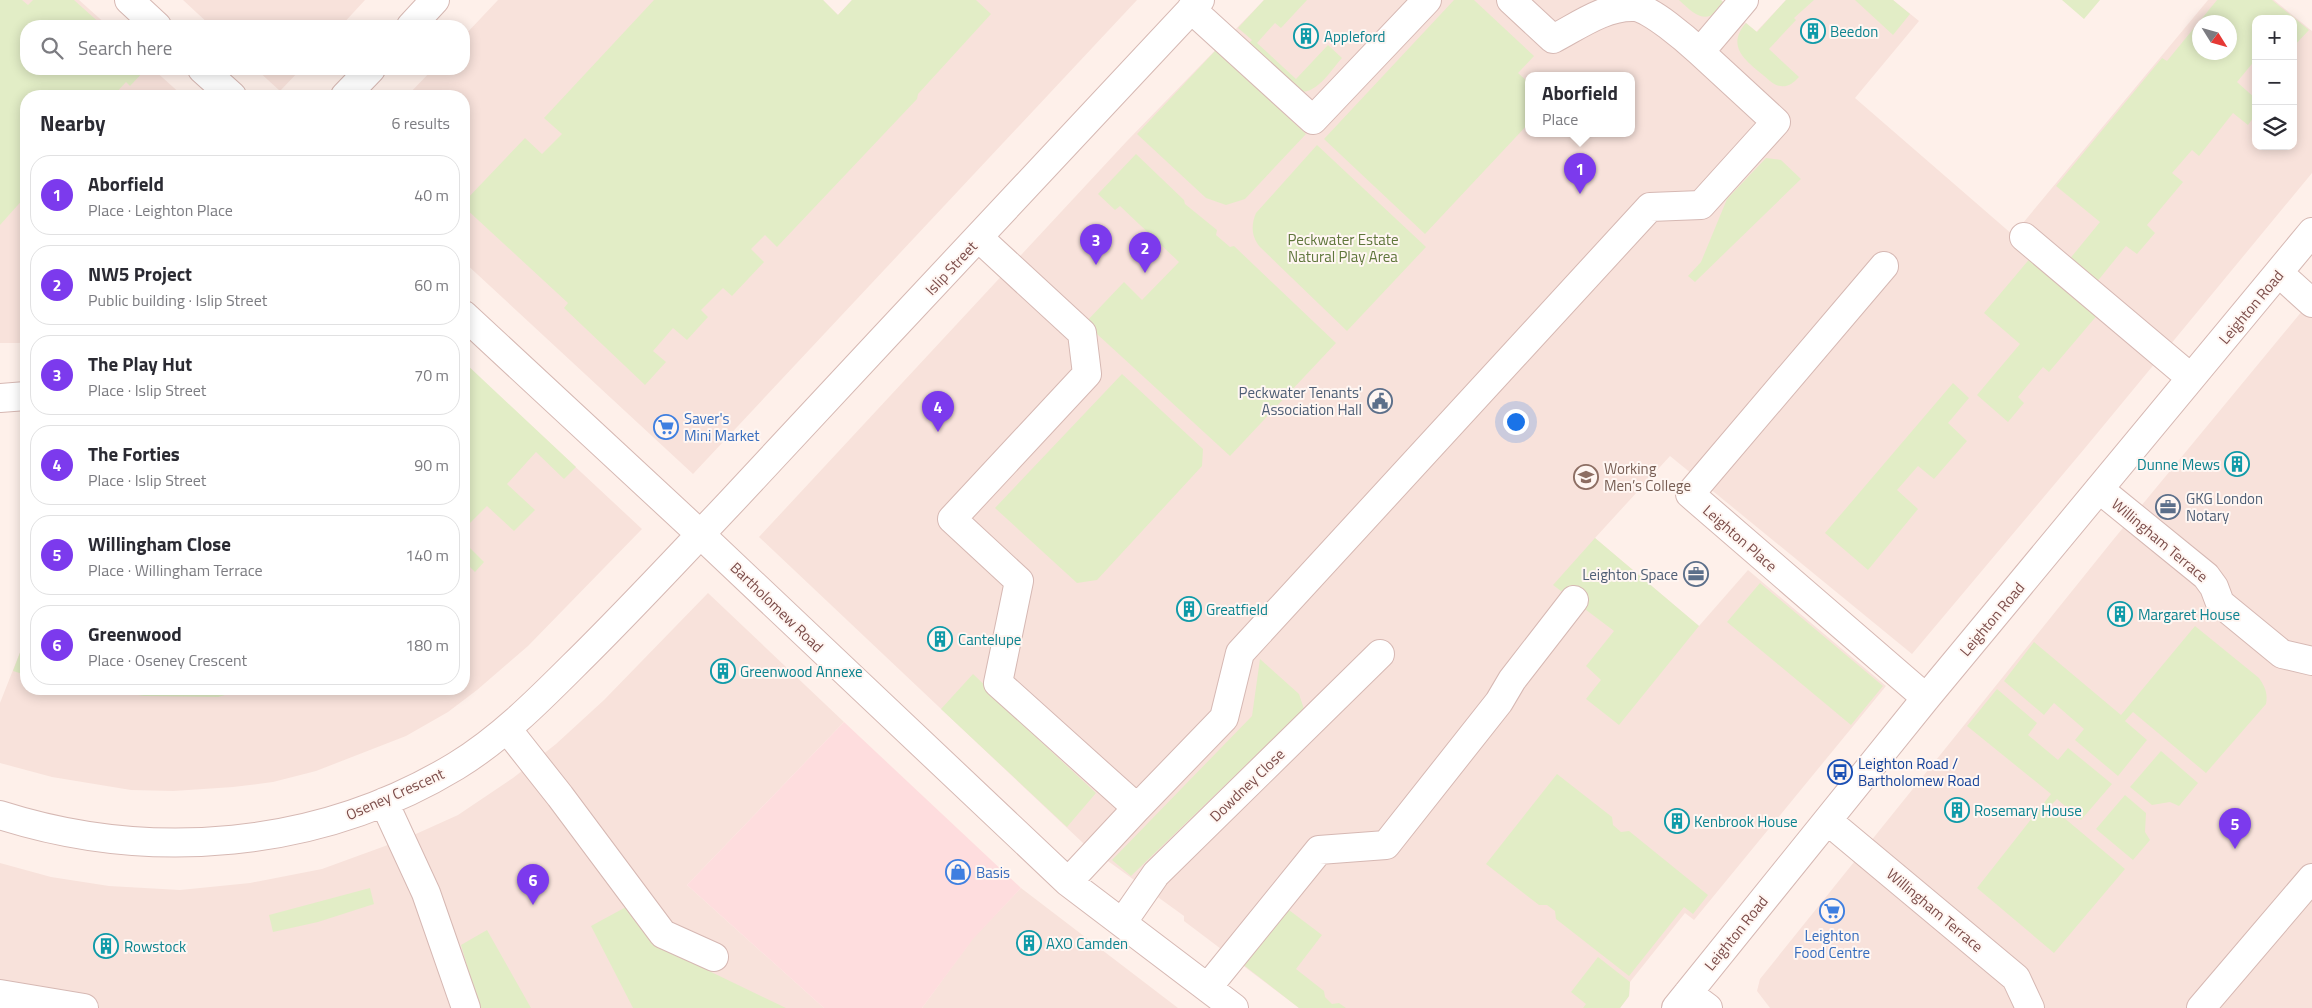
<!DOCTYPE html>
<meta charset="utf-8">
<style>
:root{--surface:#fff;--page:#f7f7f7;--text:#2b2b33;--muted:#7c7c81;--line:#e1e1e2;--accent:#7c3aed}
body{margin:0;font-family:"Titillium Web",sans-serif;background:var(--page);color:var(--text)}
.controls{position:absolute;right:15px;top:15px;display:grid;overflow:hidden;border-radius:10px;box-shadow:0 2px 12px #0003}
.controls button{width:45px;height:45px;display:grid;place-items:center;padding:0;border:0;border-bottom:1px solid var(--line);background:var(--surface);color:var(--text);font:25px sans-serif}
.compass{position:absolute;left:2192px;top:15px;width:45px;height:45px;border-radius:50%;background:var(--surface);box-shadow:0 2px 12px #0003;rotate:127deg}
.you{position:absolute;left:1515px;top:421px;width:18px;height:18px;margin:-12px;border:4px solid #fff;border-radius:50%;background:#1a73e8;box-shadow:0 0 0 8px #1a73e833}
.badge{display:grid;place-items:center;width:32px;height:32px;border-radius:50%;background:var(--accent);color:#fff;font-size:16px;font-weight:700}
.pin{position:absolute;translate:-50% -41px;filter:drop-shadow(0 1px 2px #0008)}
.pin::after{content:'';position:absolute;top:26px;width:18px;height:15px;background:inherit;clip-path:polygon(0 0,100% 0,50% 100%)}
.popup{position:absolute;left:1525px;top:72px;width:110px;height:65px;box-sizing:border-box;display:grid;place-content:center;border-radius:10px;background:var(--surface);filter:drop-shadow(0 1px 4px #0005);font-size:16px;white-space:nowrap;color:var(--muted)}
.popup b{font-size:19px;color:var(--text)}
.popup::after{content:'';position:absolute;left:50%;top:100%;margin-left:-10px;border:10px solid transparent;border-top-color:var(--surface)}
.list{margin:0;padding:0;list-style:none}
h2{display:flex;justify-content:space-between;align-items:center;height:65px;margin:0;padding:0 20px;font-size:21px}
h2 small{font-size:16px;font-weight:400;color:var(--muted)}
.list li{display:grid;grid-template-columns:32px 1fr auto;gap:15px;align-items:center;box-sizing:border-box;height:80px;margin:0 10px 10px;padding:0 10px;border:1px solid var(--line);border-radius:20px}
.list b{display:block;font-size:19px;white-space:nowrap}
.list p{margin:0;font-size:16px;white-space:nowrap;color:var(--muted)}
.list em{font-size:16px;font-style:normal;color:var(--muted)}
.icon{flex:none;width:28px;height:28px;fill:none;stroke:currentColor;stroke-width:2;stroke-linecap:round;stroke-linejoin:round}
.map{position:relative;flex:none;width:2312px;height:1008px;overflow:hidden}
.search{position:absolute;background:var(--surface);box-shadow:0 2px 12px #0003;left:20px;top:20px;width:450px;height:55px;display:flex;align-items:center;gap:12px;box-sizing:border-box;padding:0 18px;border-radius:20px;color:var(--muted);font-size:19px}
.panel{position:absolute;background:var(--surface);box-shadow:0 2px 12px #0003;left:20px;top:90px;width:450px;height:605px;border-radius:20px}
.map>svg:first-child{display:block}
.residential{fill:#f8e2db;fill-rule:evenodd}
.commercial{fill:#feddde}
.green{fill:#e2edc6;fill-rule:evenodd}
.lines{fill:none;stroke-linecap:round;stroke-linejoin:round}
.minor-casing{stroke:#d6b8b3;stroke-width:30}
.minor{stroke:#fff;stroke-width:28}
.labels{text-anchor:middle;dominant-baseline:central;stroke-width:4;stroke-linejoin:round;paint-order:stroke}
.culture-label{font-size:15px;fill:#0d838f;stroke:#fff6f2;text-anchor:start}
.park-label{font-size:15px;fill:#5f763b;stroke:#fff6f2}
.street-label{font-size:15px;fill:#7c4d4a;stroke:#fff6f2}
.service-label{font-size:15px;fill:#4e5e75;stroke:#fff6f2;text-anchor:end}
.shop-label{font-size:15px;fill:#366cbe;stroke:#fff6f2;text-anchor:start}
.education-label{font-size:15px;fill:#785e54;stroke:#fff6f2;text-anchor:start}
.transit-label{font-size:15px;fill:#164399;stroke:#fff6f2;text-anchor:start}
</style>
<div class="map">
<svg width="2312" height="1008" viewBox="0 0 2312 1008">
<rect width="100%" height="100%" fill="#fef0ea"/>
<path class="residential" d="M0,0H79L108,26H26V69H153L183,96H26V342L19,343H0Z
M183,0H365L341,26H211Z
M498,0H823L838,15L852,0H1137L693,474L464,262V96H407L433,69H464V36Z
M1264,0H1721L1756,32L1786,0H1893L1919,21L1855,98L2013,235L2208,0H2274L2312,31V173L2085,448L1912,654L1670,456L1595,538L1699,626L1748,570L1886,686L1694,920L1685,913L1630,982L1629,996L1620,1008H1299L1184,921V916L1083,843L759,537L1127,141ZM2256,19H2293V146H2256ZM2200,22H2230V52H2200ZM1529,75H1631V133H1529Z
M256,69H301L280,91Z
M2312,299V1008H1770L1757,991L1760,979L2113,540Z
M464,363L642,529L528,646L477,690L448,712L406,736L316,771L273,782L233,787L173,791L131,790L52,777L0,763V703L26,637V689H464Z
M708,593L844,722L687,885L824,1008H0V863L51,877L109,886L180,890L250,883L322,869L407,838L458,815L513,778L556,744L604,700Z
M1021,888L1178,1008H922L973,938Z"/>
<path class="commercial" d="M844,722L1021,888L973,939L922,1008H824L687,885Z"/>
<path class="green" d="M0,0H22L28,5L33,0H74L103,26H26V69H146L130,86L126,82L115,94L117,96H26V196L0,225Z
M654,0H823L838,15L852,0H976L991,14L918,94L917,99L777,247L765,235L751,249L764,262L732,296L723,288L701,310L708,317L687,340L673,328L653,351L666,362L645,385L564,308L568,303L464,207V202L525,138L542,154L562,134L544,118Z
M1264,0H1307L1281,28L1275,23L1257,43L1296,79L1328,45L1342,58C1331,70 1318,93 1300,92L1248,44L1252,40L1238,28Z
M1454,0H1474L1534,56L1518,73L1529,83V123L1425,234L1324,139Z
M1679,0H1721L1725,4C1707,26 1696,16 1679,0Z
M1786,0H1814L1794,18L1796,20L1769,49L1799,77C1790,87 1781,90 1770,81C1751,64 1723,49 1746,23L1757,32Z
M1855,0H1893L1910,14L1893,35Z
M2062,0H2100L2084,19Z
M2217,0H2272L2309,30L2293,47V19H2256V59L2237,82L2256,99V114L2248,125L2233,113L2199,156L2192,150L2172,173L2183,182L2147,225L2155,233L2137,254L2126,246L2096,283L2068,261L2100,222L2056,186L2162,58L2167,61ZM2200,22H2230V52H2200Z
M1216,50L1306,134L1245,199L1226,205L1206,198L1137,134Z
M1317,145L1426,247L1347,331L1260,247C1251,236 1251,225 1256,213Z
M1136,154L1184,200L1185,204L1217,230L1216,235L1230,247L1234,246L1336,343L1230,456L1085,323L1124,282L1142,300L1179,262L1120,206L1115,210L1098,194Z
M1766,158L1781,160L1801,179L1695,282L1688,276L1701,262L1727,199Z
M2032,256L2099,313L2049,372L2043,367L2018,397L2024,403L2008,422L1977,395L2020,344L1984,313Z
M464,362L576,467L564,479L536,452L507,484L535,510L514,531L487,506L464,529Z
M1122,374L1203,449L1202,466L1097,580L1077,583L995,508Z
M1953,383L1969,398L1948,423L1967,441L1934,479L1918,466L1897,490L1918,509L1868,570L1825,533Z
M1595,538L1699,626L1619,725L1586,699L1601,680L1586,666L1614,631L1553,585Z
M464,542L484,562L475,572L464,561Z
M1760,583L1883,686L1851,725L1727,622Z
M2195,626L2259,678C2265,687 2268,693 2266,704L2206,773L2133,712L2125,721L2147,740L2118,776L2075,740L2084,729L2054,703L2044,715L2004,681L2034,642L2121,715Z
M26,637V675L13,671Z
M1260,659L1299,694L1304,709L1131,876L1112,860L1252,716Z
M973,674L995,695L994,698L1096,793L1067,827L941,709Z
M100,689H228L225,695L218,697L144,696Z
M1997,689L2037,723L2028,735L2058,760L2068,748L2112,784L2081,820L2057,799L2050,806L2125,869L2054,953L1977,888L2051,794L1967,726Z
M2161,751L2198,783L2179,806L2170,802L2152,805L2130,787Z
M1557,774L1612,817L1613,825L1621,832L1629,831L1708,895L1693,914L1684,907L1629,976L1556,919L1555,911L1547,905H1539L1486,864Z
M2125,795L2146,813L2145,832L2150,840L2133,860L2096,829Z
M370,888L374,904L318,922L273,932L269,915Z
M626,907L663,946L705,969L786,1008H633L591,926Z
M1285,907L1322,935L1296,969L1324,991L1325,997L1332,1004L1339,1003L1346,1008H1299L1241,963Z
M487,930L531,1008H479L461,945Z
M1598,957L1630,982L1629,996L1620,1008H1583L1586,1004L1571,992Z"/>
<g class="lines">
<defs>
<path id="minor" d="M129,0L157,26
M1511,0L1553,39C1578,26 1605,6 1634,7C1649,7 1688,41 1700,52
M1191,9L1313,120L1427,0
M411,26L435,0
M202,69L232,96
M345,96L371,69
M2024,237L2191,378
M979,238L1082,333L1087,374L952,519L1019,581L998,683L1137,808L1224,718L1240,653L1650,207L1701,205L1776,122L1700,52L1744,0
M1884,266L1690,494L1926,698
M2279,273L2312,303
M464,315L700,534L1068,882L1234,1008
M0,398L26,396
M2099,489L2206,576L2214,587L2220,603L2282,654L2312,661
M507,729L560,796L663,934L714,957
M384,802L426,893L466,1008
M0,815C151,863 319,849 456,766C500,739 537,702 573,666C627,613 678,558 729,504C886,336 1042,167 1200,0
M1828,821L2016,978L2030,1008
M1068,882L1137,808
M1122,923L1156,874L1380,654
M1208,987L1319,850L1386,845L1499,702L1512,680L1574,600
M1688,993L1708,1008
M0,994L84,1008
M1676,1008L1926,698L2312,232
M2201,1008L2312,878"/>
</defs>
<use href="#minor" class="minor-casing"/>
<use href="#minor" class="minor"/>
</g>
<defs>
<symbol id="building-ring" viewBox="-11 -11 22 22"><circle r="9.5" fill="#fff6f2" stroke="#0f9aa8" stroke-width="1.5"/><path d="M-4-6H4V6H1V3H-1V6H-4ZM-2.5-4.3h1.7v1.8h-1.7ZM.8-4.3h1.7v1.8H.8ZM-2.5-1h1.7V.8h-1.7ZM.8-1h1.7V.8H.8Z" fill="#0f9aa8"/></symbol>
<symbol id="civic-ring" viewBox="-11 -11 22 22"><circle r="9.5" fill="#fff6f2" stroke="#5c6f8a" stroke-width="1.5"/><path d="M-.6-6.5H3V-4.5H.6V-3L4-1V1h2V6H-6V1h2V-1L-.6-3ZM-1.2 2.5V6h2.4V2.5Z" fill="#5c6f8a"/></symbol>
<symbol id="supermarket-ring" viewBox="-11 -11 22 22"><circle r="9.5" fill="#fff6f2" stroke="#3f7fe0" stroke-width="1.5"/><path d="M-6-5.5h2.5l.6 2H6L4.5 2H-2.5L-4.4-4H-6ZM-1.5 3.2a1.3 1.3 0 1 0 .1 0ZM3 3.2a1.3 1.3 0 1 0 .1 0Z" fill="#3f7fe0"/></symbol>
<symbol id="university-ring" viewBox="-11 -11 22 22"><circle r="9.5" fill="#fff6f2" stroke="#8d6e63" stroke-width="1.5"/><path d="M0-5L7-2L0 1L-7-2ZM-4 1L0 2.5L4 1V4Q0 6-4 4Z" fill="#8d6e63"/></symbol>
<symbol id="office-ring" viewBox="-11 -11 22 22"><circle r="9.5" fill="#fff6f2" stroke="#5c6f8a" stroke-width="1.5"/><path d="M-6-3h4V-5.5h4V-3h4V5H-6ZM-1-4.5V-3h2v-1.5ZM-6 0V1H6V0Z" fill="#5c6f8a"/></symbol>
<symbol id="bus-ring" viewBox="-11 -11 22 22"><circle r="9.5" fill="#fff6f2" stroke="#1a4fb4" stroke-width="1.5"/><path d="M-5-6H5V4H4V6H2V4H-2V6H-4V4H-5ZM-3.5-4V0h7V-4ZM-3.5 1.2v1.5H-2V1.2ZM2 1.2v1.5H3.5V1.2Z" fill="#1a4fb4"/></symbol>
<symbol id="shop-ring" viewBox="-11 -11 22 22"><circle r="9.5" fill="#fff6f2" stroke="#3f7fe0" stroke-width="1.5"/><path d="M-5-2.5h2.3a2.7 3.5 0 0 1 5.4 0H5L5.5 6h-11ZM-1.5-2.5h3a1.5 2.3 0 0 0-3 0Z" fill="#3f7fe0"/></symbol>
</defs>
<g fill-rule="evenodd">
<use href="#building-ring" x="1799" y="17" width="28" height="28"/>
<use href="#building-ring" x="1292" y="22" width="28" height="28"/>
<use href="#civic-ring" x="1366" y="387" width="28" height="28"/>
<use href="#supermarket-ring" x="652" y="413" width="28" height="28"/>
<use href="#building-ring" x="2223" y="450" width="28" height="28"/>
<use href="#university-ring" x="1572" y="463" width="28" height="28"/>
<use href="#office-ring" x="2154" y="493" width="28" height="28"/>
<use href="#office-ring" x="1682" y="560" width="28" height="28"/>
<use href="#building-ring" x="1175" y="595" width="28" height="28"/>
<use href="#building-ring" x="2106" y="600" width="28" height="28"/>
<use href="#building-ring" x="926" y="625" width="28" height="28"/>
<use href="#building-ring" x="709" y="657" width="28" height="28"/>
<use href="#bus-ring" x="1826" y="758" width="28" height="28"/>
<use href="#building-ring" x="1943" y="796" width="28" height="28"/>
<use href="#building-ring" x="1663" y="807" width="28" height="28"/>
<use href="#shop-ring" x="944" y="858" width="28" height="28"/>
<use href="#supermarket-ring" x="1818" y="897" width="28" height="28"/>
<use href="#building-ring" x="1015" y="929" width="28" height="28"/>
<use href="#building-ring" x="92" y="932" width="28" height="28"/>
</g>
<g class="labels">
<g class="culture-label">
<text x="1830" y="31">Beedon</text>
<text x="1324" y="36">Appleford</text>
<text x="2220" y="464" text-anchor="end">Dunne Mews</text>
<text x="1206" y="609">Greatfield</text>
<text x="2138" y="614">Margaret House</text>
<text x="958" y="639">Cantelupe</text>
<text x="740" y="671">Greenwood Annexe</text>
<text x="1974" y="810">Rosemary House</text>
<text x="1694" y="821">Kenbrook House</text>
<text x="1046" y="943">AXO Camden</text>
<text x="124" y="946">Rowstock</text>
</g>
<g class="park-label">
<text x="1343" y="239">Peckwater Estate<tspan x="1343" dy="17">Natural Play Area</tspan></text>
</g>
<g class="street-label">
<text transform="translate(951 268) rotate(-47)">Islip Street</text>
<text transform="translate(2251 307) rotate(-50)">Leighton Road</text>
<text transform="translate(1740 538) rotate(41)">Leighton Place</text>
<text transform="translate(2160 540) rotate(40)">Willingham Terrace</text>
<text transform="translate(777 607) rotate(44)">Bartholomew Road</text>
<text transform="translate(1992 619) rotate(-50)">Leighton Road</text>
<text transform="translate(1247 785) rotate(-44)">Dowdney Close</text>
<text transform="translate(395 794) rotate(-24)">Oseney Crescent</text>
<text transform="translate(1935 910) rotate(40)">Willingham Terrace</text>
<text transform="translate(1736 933) rotate(-51)">Leighton Road</text>
</g>
<g class="service-label">
<text x="1362" y="392">Peckwater Tenants'<tspan x="1362" dy="17">Association Hall</tspan></text>
<text x="2186" y="498" text-anchor="start">GKG London<tspan x="2186" dy="17">Notary</tspan></text>
<text x="1678" y="574">Leighton Space</text>
</g>
<g class="shop-label">
<text x="684" y="418">Saver's<tspan x="684" dy="17">Mini Market</tspan></text>
<text x="976" y="872">Basis</text>
<text x="1832" y="935" text-anchor="middle">Leighton<tspan x="1832" dy="17">Food Centre</tspan></text>
</g>
<g class="education-label">
<text x="1604" y="468">Working<tspan x="1604" dy="17">Men’s College</tspan></text>
</g>
<g class="transit-label">
<text x="1858" y="763">Leighton Road /<tspan x="1858" dy="17">Bartholomew Road</tspan></text>
</g>
</g>
</svg>
<div class="controls">
<button>+</button>
<button>−</button>
<button><svg class="icon" aria-label="layers" viewBox="0 0 24 24"><path d="M12 4l9 5-9 5-9-5zM3 14l9 5 9-5"/></svg></button>
</div>
<svg class="compass" viewBox="-18 -18 36 36"><path d="M0-13l5 13h-10z" fill="#e53935"/><path d="M0 13l5-13h-10z" fill="#7c7c81"/></svg>
<div class="you"></div>
<div class="pin badge" style="left:1580px;top:194px">1</div>
<div class="popup"><b>Aborfield</b>Place</div>
<div class="pin badge" style="left:1145px;top:273px">2</div>
<div class="pin badge" style="left:1096px;top:265px">3</div>
<div class="pin badge" style="left:938px;top:432px">4</div>
<div class="pin badge" style="left:2235px;top:849px">5</div>
<div class="pin badge" style="left:533px;top:905px">6</div>
<div class="search"><svg class="icon" aria-label="search" viewBox="0 0 24 24"><circle cx="10" cy="10" r="6"/><path d="M15 15l6 6"/></svg>Search here</div>
<section class="panel">
<h2>Nearby<small>6 results</small></h2>
<ul class="list">
<li><span class="badge">1</span><div><b>Aborfield</b><p>Place · Leighton Place</p></div><em>40 m</em></li>
<li><span class="badge">2</span><div><b>NW5 Project</b><p>Public building · Islip Street</p></div><em>60 m</em></li>
<li><span class="badge">3</span><div><b>The Play Hut</b><p>Place · Islip Street</p></div><em>70 m</em></li>
<li><span class="badge">4</span><div><b>The Forties</b><p>Place · Islip Street</p></div><em>90 m</em></li>
<li><span class="badge">5</span><div><b>Willingham Close</b><p>Place · Willingham Terrace</p></div><em>140 m</em></li>
<li><span class="badge">6</span><div><b>Greenwood</b><p>Place · Oseney Crescent</p></div><em>180 m</em></li>
</ul>
</section>
</div>
